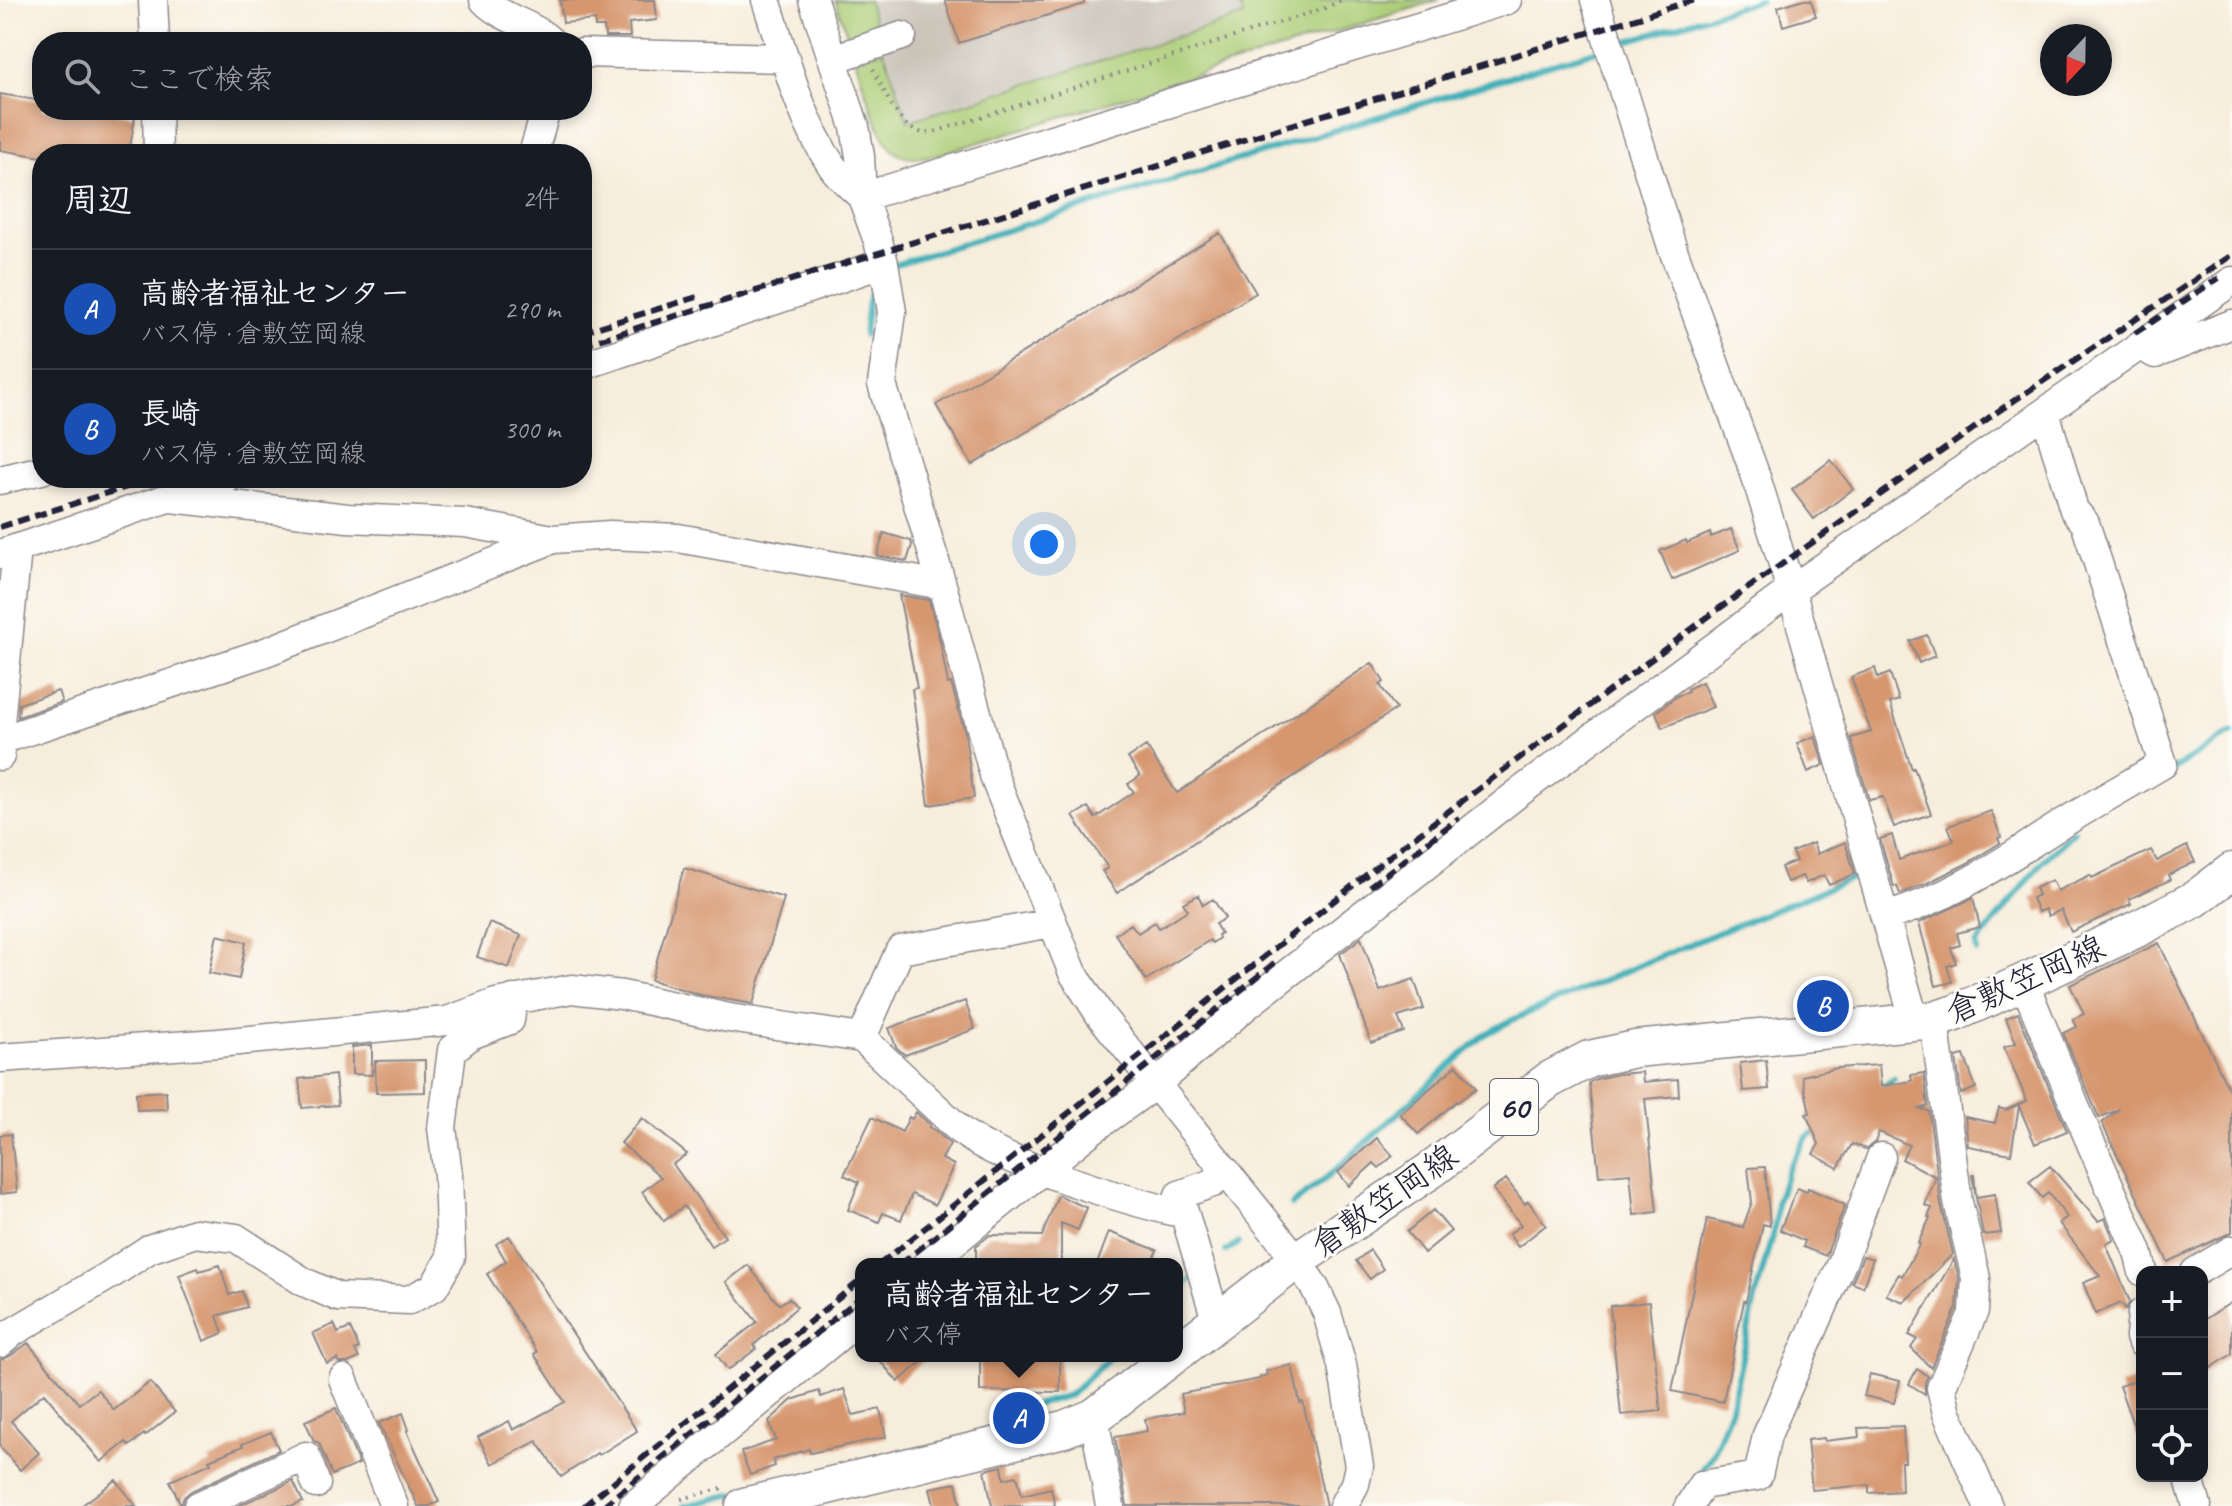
<!DOCTYPE html>
<html lang="ja">
<meta charset="utf-8">
<style>
:root{--surface:#171b24;--page:#20242c;--text:#f1f3f6;--muted:#9ea1a6;--line:#363941;--accent:#2563eb}
body{margin:0;font-family:Caveat,"Klee One",sans-serif;background:var(--page);color:var(--text)}
.controls{position:absolute;right:24px;bottom:24px;display:grid;overflow:hidden;border-radius:16px;box-shadow:0 4px 12px #0003}
.controls button{width:72px;height:72px;display:grid;place-items:center;padding:0;border:0;border-bottom:2px solid var(--line);background:var(--surface);color:var(--text);font:40px sans-serif}
.compass{position:absolute;left:2040px;top:24px;width:72px;height:72px;border-radius:50%;background:var(--surface);box-shadow:0 4px 12px #0003;rotate:202deg}
.you{position:absolute;left:1044px;top:544px;width:28px;height:28px;margin:-20px;border:6px solid #fff;border-radius:50%;background:#1a73e8;box-shadow:0 0 0 12px #1a73e833}
.badge{display:grid;place-items:center;width:52px;height:52px;border-radius:50%;background:var(--accent);color:#fff;font-size:26px;font-weight:700}
.pin{position:absolute;translate:-50% -50%;border:4px solid #fff;box-shadow:0 2px 8px #0006}
.popup{position:absolute;left:855px;top:1258px;width:328px;height:104px;box-sizing:border-box;display:grid;place-content:center;border-radius:16px;background:var(--surface);filter:drop-shadow(0 2px 6px #0005);font-size:26px;white-space:nowrap;color:var(--muted)}
.popup b{font-size:30px;color:var(--text)}
.popup::after{content:'';position:absolute;left:50%;top:100%;margin-left:-16px;border:16px solid transparent;border-top-color:var(--surface)}
.list{margin:0;padding:0;list-style:none}
h2{display:flex;justify-content:space-between;align-items:center;height:104px;margin:0;padding:0 32px;font-size:34px}
h2 small{font-size:26px;font-weight:400;color:var(--muted)}
.list li{display:grid;grid-template-columns:52px 1fr auto;gap:24px;align-items:center;box-sizing:border-box;height:120px;padding:0 32px;border-top:2px solid var(--line)}
.list b{display:block;font-size:30px;white-space:nowrap}
.list p{margin:0;font-size:26px;white-space:nowrap;color:var(--muted)}
.list em{font-size:26px;font-style:normal;color:var(--muted)}
.icon{flex:none;width:44px;height:44px;fill:none;stroke:currentColor;stroke-width:2;stroke-linecap:round;stroke-linejoin:round}
.map{position:relative;flex:none;width:2232px;height:1506px;overflow:hidden}
.search{position:absolute;background:var(--surface);box-shadow:0 4px 12px #0003;left:32px;top:32px;width:560px;height:88px;display:flex;align-items:center;gap:20px;box-sizing:border-box;padding:0 28px;border-radius:32px;color:var(--muted);font-size:30px}
.panel{position:absolute;background:var(--surface);box-shadow:0 4px 12px #0003;left:32px;top:144px;width:560px;height:344px;border-radius:32px}
.map>svg:first-child{display:block}
.industrial{fill:#c9c3b8}
.green{fill:#aacc75;stroke:#667758;stroke-width:2}
.lines{fill:none;stroke-linecap:round;stroke-linejoin:round}
.stream{stroke:#3fb0b9;stroke-width:6}
.building{fill:#d6966e}
.minor-casing{stroke:#8c888b;stroke-width:31}
.major-casing{stroke:#8c888b;stroke-width:39}
.path{stroke:#8c888b;stroke-width:4;stroke-dasharray:2 6;stroke-linecap:butt}
.minor{stroke:#fff;stroke-width:28}
.major{stroke:#fff;stroke-width:36}
.rail{stroke:#22223b;stroke-width:6;stroke-dasharray:12 6;stroke-linecap:butt}
.labels{text-anchor:middle;dominant-baseline:central;stroke-width:6;stroke-linejoin:round;paint-order:stroke}
.shield{fill:#fdfcf7;stroke:#646373;stroke-width:2}
.shield-label{font-size:32px;font-weight:bold;fill:#22223b}
.street-label{font-size:34px;fill:#22223b;stroke:#fdfcf7}
</style>
<div class="map">
<svg width="2232" height="1506" viewBox="0 0 2232 1506">
<rect width="100%" height="100%" fill="#fdfcf7"/>
<filter id="ink" filterUnits="userSpaceOnUse"><feTurbulence type="fractalNoise" baseFrequency=".0125" numOctaves="2"/><feDisplacementMap in="SourceGraphic" scale="16" xChannelSelector="R" yChannelSelector="G"/><feConvolveMatrix kernelMatrix="1 2 1 2 8 2 1 2 1" color-interpolation-filters="sRGB"/></filter>
<filter id="wash" filterUnits="userSpaceOnUse"><feTurbulence type="fractalNoise" baseFrequency=".006" numOctaves="4" result="noise"/><feDisplacementMap in="SourceGraphic" scale="32" xChannelSelector="R" yChannelSelector="G"/><feGaussianBlur stdDeviation="1.8" result="paint"/><feColorMatrix in="noise" values="0 0 0 0 0 0 0 0 0 0 0 0 0 0 0 0 0 1.4 0 .05"/><feComposite in="paint" operator="in"/></filter>
<g filter="url(#wash)">
<rect width="100%" height="100%" fill="#f7eddb"/>
<path class="industrial" d="M870,0H1237L1241,15L908,119Z"/>
<path class="green" d="M835,0H868L878,31L849,40Z
M1238,0H1439L938,155C925,157 906,161 895,152C877,136 863,82 855,59L884,50L908,121L1243,16Z"/>
<g class="lines">
<path class="stream" d="M1618,44L1760,0
M893,265L1598,50
M864,335L868,301L873,288
M2172,770L2232,732
M1977,951L1976,945L2042,862L2074,831
M1542,1065L1560,1051L1578,1046
M1880,1090L1894,1078
M1292,1205L1332,1173L1484,1035L1512,1020L1654,959L1862,874
M1226,1251L1238,1243
M1177,1293L1190,1280
M992,1417L1070,1395L1111,1356
M1697,1477L1714,1453L1731,1408L1755,1299L1776,1221L1777,1201L1789,1167L1807,1137L1820,1129
M684,1506L735,1494"/>
</g>
<g id="blocks">
<path class="building" d="M560,0H655L657,20L629,23L630,37H605L604,27H595V20L563,23Z
M945,0H1084V4L959,43Z
M1800,0H1811L1816,16L1783,26L1778,7Z
M0,94L42,101V110H94L135,117L129,154H42V157L0,150Z
M1220,233L1256,293L972,465L936,405Z
M1831,460L1853,489L1814,519L1792,490Z
M1731,529L1740,550L1672,580L1660,551L1686,540L1687,543L1710,533L1711,537Z
M884,533L911,541L912,545L907,561L877,556Z
M899,595L929,600L940,641L948,684L951,683L965,733L974,798L929,805L912,689L917,688Z
M1927,635L1935,656L1919,663L1910,641Z
M1372,663L1384,682L1380,685L1396,709L1117,893L1102,871L1108,868L1073,816L1088,807L1095,818L1134,792L1128,784L1140,776L1128,758L1146,746L1177,793Z
M1875,668L1878,678L1890,673L1899,700L1890,703L1912,769L1914,768L1931,814L1894,827L1883,797L1869,800L1851,738L1871,732L1851,677Z
M1702,682L1713,707L1662,728L1656,712L1677,696L1688,692L1687,689Z
M58,691L62,702L18,717L19,704Z
M1815,736L1824,765L1808,772L1797,743Z
M1991,811L2001,837L1998,838L2000,843L1966,864L1925,884L1900,894L1897,886L1894,887L1880,839L1892,835L1899,860L1954,841L1948,826Z
M1845,842L1855,874L1829,885L1824,875L1806,883L1802,876L1787,882L1781,867L1796,861L1792,852L1813,843L1817,854Z
M2187,846L2195,862L2168,875L2170,880L2129,899L2131,904L2071,932L2061,910L2048,916L2045,909L2038,912L2032,898L2038,895L2035,888L2052,880L2057,891L2090,875L2092,878L2151,850L2157,861Z
M684,868L784,898L753,1004L701,995L651,980Z
M1198,895L1203,905L1213,899L1225,918L1215,924L1221,933L1218,935L1219,938L1212,943L1210,940L1146,980L1115,934L1131,924L1138,933L1155,922L1159,928L1188,910L1183,903Z
M1973,898L1980,927L1957,933L1960,945L1951,948L1956,963L1947,966L1952,982L1936,986L1919,923Z
M489,923L521,935L509,968L477,957Z
M217,935L246,942L239,979L209,973Z
M1361,938L1380,991L1414,979L1424,1009L1398,1017L1404,1032L1371,1043L1340,954Z
M2159,943L2232,1096V1232L2168,1262L2102,1123L2119,1109L2099,1118L2063,1033L2077,1027L2073,1019L2084,1014L2070,985Z
M965,1001L975,1029L905,1055L896,1047L889,1028Z
M2018,1013L2067,1131L2035,1144L2019,1106L2011,1154L1968,1146L1965,1117L1995,1123L1999,1108L2006,1110L2027,1101L2004,1047L2016,1043L2006,1018Z
M372,1045V1075L352,1074V1047Z
M1964,1055L1976,1088L1961,1094L1956,1057Z
M425,1060V1092L376,1093L375,1061Z
M1766,1060L1769,1089L1743,1091L1740,1063Z
M1457,1065L1476,1088L1458,1102L1457,1101L1418,1134L1400,1114Z
M1879,1065L1881,1086L1912,1081L1911,1075L1924,1073L1928,1106L1920,1109L1929,1111L1941,1204L1953,1254L1904,1302L1886,1295L1899,1274L1902,1276L1920,1244L1918,1243L1930,1218L1928,1217L1932,1208L1925,1205L1936,1177L1902,1159L1909,1145L1879,1132L1875,1142L1866,1149L1852,1144L1838,1168L1813,1154L1819,1144L1806,1114L1810,1113L1802,1076L1837,1068Z
M1642,1072L1643,1082L1678,1079L1679,1096L1645,1099L1657,1212L1634,1215L1630,1173L1599,1176L1589,1083L1596,1079L1618,1074Z
M335,1075L338,1105L302,1108L299,1079Z
M166,1091L167,1109L137,1110L136,1093Z
M916,1112L930,1125L929,1127L936,1131L950,1144L942,1159L954,1165L935,1205L912,1194L901,1220L883,1213L879,1222L848,1210L859,1182L844,1175L872,1117L902,1132L909,1117L912,1119Z
M642,1118L687,1154L673,1164L725,1237L711,1246L684,1206L664,1221L642,1192L661,1177L621,1143Z
M11,1134L17,1192L0,1194V1135Z
M1377,1138L1393,1156L1379,1168L1374,1163L1349,1186L1338,1172Z
M2050,1166L2098,1221L2105,1218L2114,1240L2106,1244L2130,1302L2126,1309L2121,1303L2096,1314L2083,1283L2100,1276L2059,1223L2067,1217L2048,1193L2042,1198L2029,1182Z
M1765,1167L1770,1226L1763,1224L1746,1302L1744,1301L1723,1402L1672,1391L1707,1219L1743,1227L1752,1202L1748,1168Z
M1972,1175H1974L1976,1197L1995,1194L2001,1233L1983,1235Z
M1506,1179L1525,1204L1528,1201L1546,1225L1518,1247L1509,1234L1521,1225L1493,1189Z
M1797,1188L1807,1192L1808,1188L1845,1205L1826,1256L1803,1247L1805,1241L1780,1230Z
M1058,1195L1087,1208L1078,1230L1061,1223V1264H976V1246L990,1235L1042,1236Z
M1433,1210L1451,1231L1424,1253L1407,1232Z
M1109,1232L1157,1250L1151,1264H1097Z
M509,1236L637,1431L599,1455L597,1453L561,1477L537,1441L492,1464L478,1437L509,1421L513,1430L565,1402L534,1354L537,1352L487,1274L506,1261L496,1244Z
M1370,1250L1383,1269L1370,1279L1356,1261Z
M1863,1256L1873,1259L1863,1287L1852,1283Z
M1954,1259L1959,1279L1957,1307L1931,1368L1911,1348L1917,1339L1909,1335Z
M220,1265L229,1295L242,1291L247,1307L217,1316L223,1333L204,1341L179,1275L198,1268L199,1271Z
M748,1265L776,1301L780,1304L789,1298L797,1307L754,1345L756,1349L728,1370L716,1354L757,1322L726,1282Z
M1649,1302L1661,1411L1621,1415L1610,1306Z
M2232,1302V1354L2202,1374V1321Z
M334,1324L338,1333L350,1328L359,1348L355,1350L359,1358L348,1363H339L338,1359L327,1364L313,1333Z
M28,1343L79,1404L98,1390L114,1410L150,1382L175,1412L145,1436L144,1434L129,1446L126,1442L101,1462L44,1393L11,1421L39,1453L20,1470L0,1447V1360L10,1356Z
M876,1356H928L898,1382Z
M980,1356H1060V1392L980,1391Z
M1292,1365L1300,1403L1303,1402L1326,1506H1127L1115,1437L1147,1431L1145,1419L1184,1412L1180,1394L1260,1379V1377L1267,1375L1266,1371Z
M1917,1369L1928,1376L1925,1382V1394L1909,1384Z
M1870,1374L1900,1381L1894,1403L1864,1396Z
M2142,1378V1443H2140L2119,1386Z
M844,1389L853,1415L880,1409L886,1437L810,1453L809,1449L773,1460L775,1466L750,1475L741,1452L776,1440L769,1421L792,1400L819,1391L821,1397Z
M336,1408L359,1464L332,1475L319,1443L314,1441L305,1421Z
M403,1413L409,1430L407,1431L439,1502L429,1506H418L379,1423Z
M1903,1426L1905,1462H1901L1902,1491L1869,1493V1485L1812,1490L1807,1440L1824,1438V1441L1859,1437L1858,1428Z
M271,1432L279,1450L191,1491L184,1497L181,1505L170,1481L211,1463L209,1460L243,1446L242,1444Z
M1002,1466L1004,1479L1017,1476L1022,1495L1051,1488L1055,1506H992L985,1470Z
M116,1480L136,1506H81Z
M293,1481L303,1502L293,1506H238Z
M956,1483L961,1506H934L930,1488Z"/>
</g>
</g>
<g filter="url(#ink)">
<use href="#blocks" fill-opacity="0" stroke="#8c888b" stroke-width="2"/>
<g class="lines">
<defs>
<path id="minor" d="M153,0L155,42
M484,0C503,20 532,23 551,42
M766,0C784,54 800,119 832,166C840,178 852,187 862,197
M813,0L855,127L860,156L862,197L878,241L884,263L892,312L882,384L942,585L995,779L1073,973L1100,1015L1297,1260L1315,1288L1327,1313L1342,1365L1359,1466L1355,1484L1343,1506
M1595,0L1672,247L1755,474L1791,590L1915,1022
M582,53L785,58
M833,59L902,36
M157,110L158,154
M533,154L546,110
M862,197L1507,0
M2140,345L2155,354L2232,324
M582,366L884,263
M0,480L42,470
M171,498L348,518L465,523L553,539
M0,554L228,478
M1,740L0,723L17,549
M0,756L1,740L263,653L553,539L610,535L678,538L942,585
M1885,917C1952,897 1999,864 2057,827C2092,805 2128,785 2163,764L2085,523L2074,510L2045,412
M2024,982L2074,1104L2138,1252L2143,1272
M1934,1020L1958,1202L1976,1278L1974,1311L1941,1388L1947,1413L1988,1506
M862,1038L900,950L1052,923
M0,1058L218,1043L447,1021L496,1003L572,989L622,995L729,1018L862,1038L961,1131C986,1149 1011,1159 1039,1170C1083,1186 1126,1200 1171,1211L1184,1212
M927,1264L1092,1130L1156,1084L1246,1006L1517,794L1791,590L2232,281
M2195,1272L2232,1250
M2142,1313L2140,1337L2142,1343
M1217,1323L1179,1195L1213,1183L1226,1171
M0,1343L13,1332L110,1275L149,1249L195,1233L236,1238L304,1282L338,1297L409,1300L434,1287L451,1257L448,1175L442,1128L452,1050L471,1035L510,1020L513,999
M343,1379L394,1506
M1094,1417L1110,1506
M2188,1476L2197,1506
M198,1506L306,1456L316,1484
M633,1506L861,1318
M1689,1506L1702,1485L1758,1476L1767,1435L1842,1263L1881,1157"/>
<path id="major" d="M1177,1353L1297,1260L1434,1168L1549,1080L1589,1059L1635,1049L1934,1020L1955,1013L2024,982L2137,929L2195,899L2232,871
M744,1506L1064,1429L1094,1417L1173,1356"/>
</defs>
<use href="#minor" class="minor-casing"/>
<use href="#major" class="major-casing"/>
<path class="path" d="M873,69C883,87 898,128 920,132C925,133 929,132 934,132L1325,8L1342,0
M681,1499L723,1488"/>
<use href="#minor" class="minor"/>
<use href="#major" class="major"/>
<path class="rail" d="M582,332L697,297
M2135,333L2219,278
M582,345L1694,0
M0,527L155,478
M1370,886L1459,818
M880,1264L1405,844L1717,610L2000,410L2232,255
M901,1264L1277,961
M584,1506L861,1280
M603,1506L861,1297"/>
</g>
</g>
<g class="labels">
<rect class="shield" x="1490" y="1079" width="48" height="56" rx="6"/>
<g class="shield-label">
<text x="1514" y="1107">60</text>
</g>
<g class="street-label">
<text transform="translate(2025 979) rotate(-24)">倉敷笠岡線</text>
<text transform="translate(1384 1200) rotate(-35)">倉敷笠岡線</text>
</g>
</g>
</svg>
<div class="controls">
<button>+</button>
<button>−</button>
<button><svg class="icon" aria-label="locate" viewBox="0 0 24 24"><circle cx="12" cy="12" r="6"/><path d="M12 2v4M12 18v4M2 12h4M18 12h4"/></svg></button>
</div>
<svg class="compass" viewBox="-18 -18 36 36"><path d="M0-13l5 13h-10z" fill="#e53935"/><path d="M0 13l5-13h-10z" fill="#9ea1a6"/></svg>
<div class="you"></div>
<div class="pin badge" style="left:1019px;top:1418px;background:#1a4fb4">A</div>
<div class="popup"><b>高齢者福祉センター</b>バス停</div>
<div class="pin badge" style="left:1823px;top:1006px;background:#1a4fb4">B</div>
<div class="search"><svg class="icon" aria-label="search" viewBox="0 0 24 24"><circle cx="10" cy="10" r="6"/><path d="M15 15l6 6"/></svg>ここで検索</div>
<section class="panel">
<h2>周辺<small>2件</small></h2>
<ul class="list">
<li><span class="badge" style="background:#1a4fb4">A</span><div><b>高齢者福祉センター</b><p>バス停 · 倉敷笠岡線</p></div><em>290 m</em></li>
<li><span class="badge" style="background:#1a4fb4">B</span><div><b>長崎</b><p>バス停 · 倉敷笠岡線</p></div><em>300 m</em></li>
</ul>
</section>
</div>
